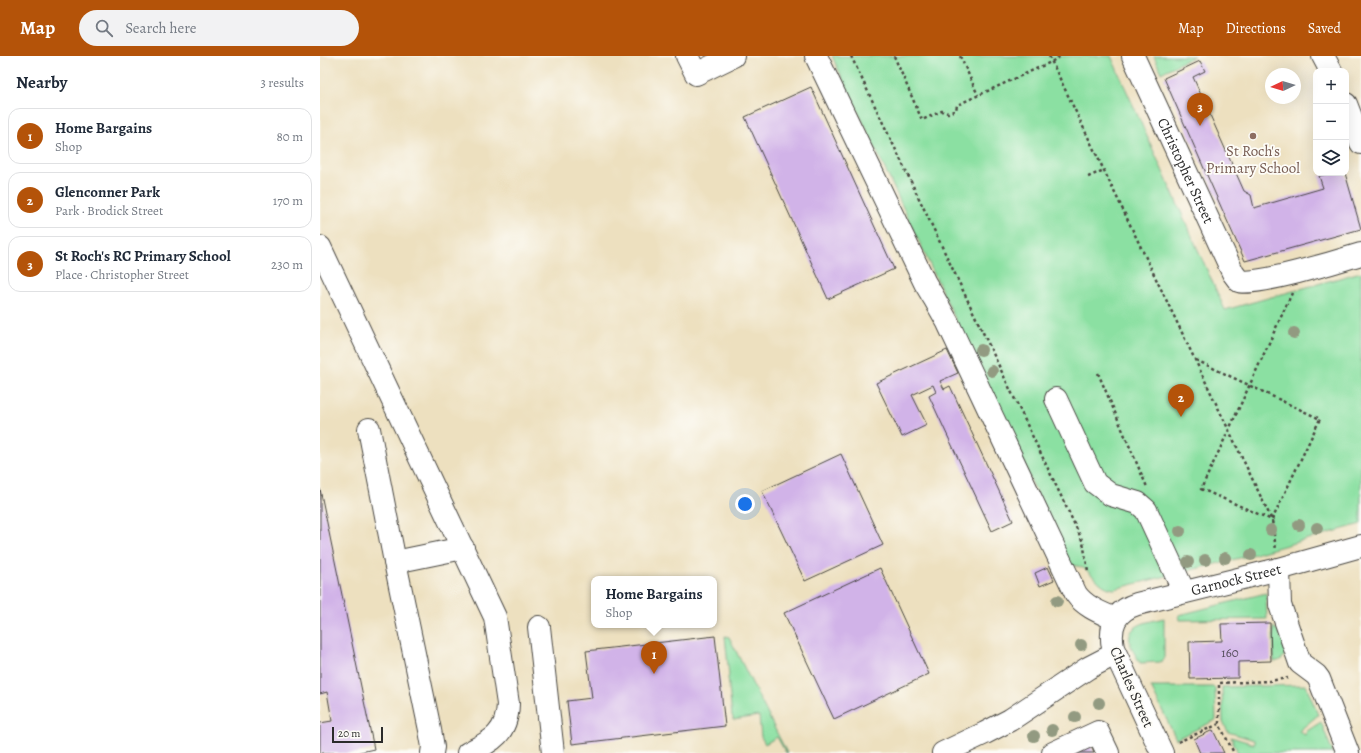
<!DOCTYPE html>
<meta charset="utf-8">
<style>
:root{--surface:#fff;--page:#f2f2f3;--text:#1f2937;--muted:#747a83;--line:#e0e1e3;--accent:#b45309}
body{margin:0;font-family:Alegreya,serif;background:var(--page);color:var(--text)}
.controls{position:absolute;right:12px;top:12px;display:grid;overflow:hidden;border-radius:8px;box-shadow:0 4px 16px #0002}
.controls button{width:36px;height:36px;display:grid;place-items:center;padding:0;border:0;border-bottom:1px solid var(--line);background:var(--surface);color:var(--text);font:20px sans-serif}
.compass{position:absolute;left:945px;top:12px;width:36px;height:36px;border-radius:50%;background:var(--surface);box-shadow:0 4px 16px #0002;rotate:266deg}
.scale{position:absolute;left:12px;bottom:10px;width:51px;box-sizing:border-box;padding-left:4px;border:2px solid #2b2b2b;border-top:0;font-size:11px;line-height:14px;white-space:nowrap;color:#2b2b2b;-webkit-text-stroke:3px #fdfcf7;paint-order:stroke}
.you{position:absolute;left:425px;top:448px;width:14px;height:14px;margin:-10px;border:3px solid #fff;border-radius:50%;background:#1a73e8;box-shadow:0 0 0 6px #1a73e833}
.badge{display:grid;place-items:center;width:26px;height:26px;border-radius:50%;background:var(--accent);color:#fff;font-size:13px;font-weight:700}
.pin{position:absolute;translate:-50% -33px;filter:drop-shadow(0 1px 2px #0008)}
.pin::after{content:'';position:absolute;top:21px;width:14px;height:12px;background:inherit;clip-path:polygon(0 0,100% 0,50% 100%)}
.popup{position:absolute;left:271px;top:520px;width:126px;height:52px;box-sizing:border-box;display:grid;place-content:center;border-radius:8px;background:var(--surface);filter:drop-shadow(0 1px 3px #0005);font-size:13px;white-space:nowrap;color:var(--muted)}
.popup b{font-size:15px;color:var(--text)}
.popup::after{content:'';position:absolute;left:50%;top:100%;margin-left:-8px;border:8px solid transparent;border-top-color:var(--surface)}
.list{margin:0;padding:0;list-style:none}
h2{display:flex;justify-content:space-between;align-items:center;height:52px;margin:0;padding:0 16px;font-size:17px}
h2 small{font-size:13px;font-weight:400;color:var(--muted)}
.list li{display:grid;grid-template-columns:26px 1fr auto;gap:12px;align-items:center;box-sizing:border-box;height:56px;margin:0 8px 8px;padding:0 8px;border:1px solid var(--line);border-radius:12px}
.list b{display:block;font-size:15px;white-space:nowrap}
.list p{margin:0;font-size:13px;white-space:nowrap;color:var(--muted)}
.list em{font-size:13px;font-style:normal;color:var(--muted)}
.icon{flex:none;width:22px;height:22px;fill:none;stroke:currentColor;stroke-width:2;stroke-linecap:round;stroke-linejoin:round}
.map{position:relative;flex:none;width:1041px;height:697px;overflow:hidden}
header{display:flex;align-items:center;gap:24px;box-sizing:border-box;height:56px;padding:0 20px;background:var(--accent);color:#fff}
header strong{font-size:19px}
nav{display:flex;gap:22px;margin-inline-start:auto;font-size:14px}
.search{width:280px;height:36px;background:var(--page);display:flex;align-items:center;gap:10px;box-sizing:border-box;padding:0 14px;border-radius:22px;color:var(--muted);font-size:15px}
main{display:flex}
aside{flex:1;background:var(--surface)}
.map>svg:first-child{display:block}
.green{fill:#8be0a2;stroke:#5b8666}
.building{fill:#d1b3e8}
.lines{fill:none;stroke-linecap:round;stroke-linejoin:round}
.minor-casing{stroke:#484641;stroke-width:24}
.path{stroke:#484641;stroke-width:2.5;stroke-dasharray:3 3;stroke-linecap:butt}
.minor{stroke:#fff;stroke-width:22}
.tree{fill:#929a81}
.education-dot{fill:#8d6e63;stroke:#fdfcf7;stroke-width:1.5}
.labels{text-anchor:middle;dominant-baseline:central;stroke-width:3.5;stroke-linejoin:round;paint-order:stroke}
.number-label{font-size:13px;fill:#544d5a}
.education-label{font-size:15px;fill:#785e54;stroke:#fdfcf7}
.street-label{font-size:15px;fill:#2b2b2b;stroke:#fdfcf7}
</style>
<header>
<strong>Map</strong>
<div class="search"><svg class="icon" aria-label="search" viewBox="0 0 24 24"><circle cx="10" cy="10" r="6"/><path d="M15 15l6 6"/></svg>Search here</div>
<nav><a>Map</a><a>Directions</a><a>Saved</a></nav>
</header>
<main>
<aside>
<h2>Nearby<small>3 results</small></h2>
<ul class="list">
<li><span class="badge">1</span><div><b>Home Bargains</b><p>Shop</p></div><em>80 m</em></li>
<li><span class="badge">2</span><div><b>Glenconner Park</b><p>Park · Brodick Street</p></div><em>170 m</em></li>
<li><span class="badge">3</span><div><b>St Roch's RC Primary School</b><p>Place · Christopher Street</p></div><em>230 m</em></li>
</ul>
</aside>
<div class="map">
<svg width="1041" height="697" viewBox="0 0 1041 697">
<rect width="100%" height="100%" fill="#fdfcf7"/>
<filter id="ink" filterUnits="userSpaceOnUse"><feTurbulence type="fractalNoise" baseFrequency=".025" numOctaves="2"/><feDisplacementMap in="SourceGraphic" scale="8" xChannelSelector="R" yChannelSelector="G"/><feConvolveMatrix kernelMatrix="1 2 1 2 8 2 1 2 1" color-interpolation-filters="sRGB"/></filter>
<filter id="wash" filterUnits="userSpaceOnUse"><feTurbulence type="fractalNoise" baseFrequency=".012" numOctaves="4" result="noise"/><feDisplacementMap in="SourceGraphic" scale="16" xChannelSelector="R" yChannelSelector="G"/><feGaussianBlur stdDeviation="0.9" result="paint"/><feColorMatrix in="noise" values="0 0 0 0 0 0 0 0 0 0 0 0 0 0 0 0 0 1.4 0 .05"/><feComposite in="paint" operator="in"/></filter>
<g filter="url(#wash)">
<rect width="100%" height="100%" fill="#ede0bf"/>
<path class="green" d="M512,0H791L905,254L1041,216V468L928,500L794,533C776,532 770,507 751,510Z
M834,0H874L841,17Z
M946,537L947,563L860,564L859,559Z
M844,562V604L840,606L820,607C817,601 813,596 811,590C803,568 829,566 844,562Z
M953,571C963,575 963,589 966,598L961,604L954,606Z
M405,580L409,581L467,697H466L457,681L445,688L441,681L439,660L413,664V661L412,660L408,621L409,620Z
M986,629L998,659L979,675L985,679L987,675L1001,666L1013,697H918L911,681L934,688V684L908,676L903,666L902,631Z
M831,631H893L895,632L896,664L856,683Z"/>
<g id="blocks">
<path class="building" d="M880,5L885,15L873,21L924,135L931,139L934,152L1003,132L999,120L1011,117H1025L1041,173L925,205L844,22Z
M491,31L574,213L508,243L425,61Z
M627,294L638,317L620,325L624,333L630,330L693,465L672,475L609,340L616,336L613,329L592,339L607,369L582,381L556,327Z
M521,398L563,489L485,525L442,435Z
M0,433L54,693L36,697H0V667L12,665L7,636L0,638Z
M728,511L734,524L720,530L715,517Z
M560,512L609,618L514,663L464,557Z
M950,567L951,605L918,606V622L870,623L869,586L902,585L901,568Z
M395,580L405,670L252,688L247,645L272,642L266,595Z
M893,674L904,697H880L874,683Z
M770,688L774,697H750Z"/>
</g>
</g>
<g filter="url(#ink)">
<use href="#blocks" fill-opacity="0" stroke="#484641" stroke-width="1"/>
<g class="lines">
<defs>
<g id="minor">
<path d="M367,0L376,18L413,0"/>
<path d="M496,0L605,227L614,242L628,267L756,538C765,551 782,557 795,563"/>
<path id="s1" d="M813,0L913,217L919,225C932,231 1022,204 1041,198"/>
<path d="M1003,0L1011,15"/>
<path d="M1026,48L1041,87"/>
<path d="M0,191L175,561L188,648C187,678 172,685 148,697"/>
<path d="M736,343L775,427L791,439L818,447L826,454L864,536"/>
<path d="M49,373L75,506"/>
<path d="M959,513L960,549L980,607L996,619L999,623L1028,697"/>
<path d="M219,571L233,697"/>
<path d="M112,697L113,691L110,674L75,506L143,492"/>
<path d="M623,697L665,677L690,664L768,612L795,598"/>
<path d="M733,697L778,676L788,697"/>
<path id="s2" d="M842,697L793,592C789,570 795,555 817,548L959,513L1041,490"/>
</g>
</defs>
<use href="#minor" class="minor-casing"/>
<path class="path" d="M531,0L763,486L768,515
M574,0L602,64L622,55L628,57L636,54L637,49L731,6L741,0
M640,0L658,39
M729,0L952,464L956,494
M768,121L784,114
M876,304L1000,363L952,464L881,433C912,368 942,302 972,237
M778,317L827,431
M899,668V627L950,625L968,622
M858,686L899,668L914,697"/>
<use href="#minor" class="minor"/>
</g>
<g class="tree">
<circle cx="974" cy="277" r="6"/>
<circle cx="661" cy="294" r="6"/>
<circle cx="672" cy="315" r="6"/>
<circle cx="979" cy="469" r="6"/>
<circle cx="997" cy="472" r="6"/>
<circle cx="951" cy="474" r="6"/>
<circle cx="860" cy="475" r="6"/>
<circle cx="931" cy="499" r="6"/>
<circle cx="905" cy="502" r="6"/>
<circle cx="885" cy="504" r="6"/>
<circle cx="868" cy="506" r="6"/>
<circle cx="737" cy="545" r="6"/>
<circle cx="761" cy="589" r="6"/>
<circle cx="779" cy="647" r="6"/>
<circle cx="755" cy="661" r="6"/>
<circle cx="732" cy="674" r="6"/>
<circle cx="714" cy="680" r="6"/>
</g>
</g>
<circle class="education-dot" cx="933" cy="80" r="4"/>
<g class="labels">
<g class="number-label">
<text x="910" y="596">160</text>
</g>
<g class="education-label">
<text x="933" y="95">St Roch's<tspan x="933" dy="17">Primary School</tspan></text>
</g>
<g class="street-label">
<text stroke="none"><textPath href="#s1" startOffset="126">Christopher Street</textPath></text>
<text stroke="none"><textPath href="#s2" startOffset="274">Garnock Street</textPath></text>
<text transform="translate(812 631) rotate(66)">Charles Street</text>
</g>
</g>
</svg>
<div class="controls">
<button>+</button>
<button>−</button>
<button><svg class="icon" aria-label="layers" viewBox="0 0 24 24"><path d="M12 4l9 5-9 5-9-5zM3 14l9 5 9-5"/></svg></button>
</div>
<svg class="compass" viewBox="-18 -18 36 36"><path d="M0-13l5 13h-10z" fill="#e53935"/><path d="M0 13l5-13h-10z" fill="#747a83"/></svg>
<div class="scale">20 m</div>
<div class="you"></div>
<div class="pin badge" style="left:334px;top:618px">1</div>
<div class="popup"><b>Home Bargains</b>Shop</div>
<div class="pin badge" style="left:861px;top:361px">2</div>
<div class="pin badge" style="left:880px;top:70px">3</div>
</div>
</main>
